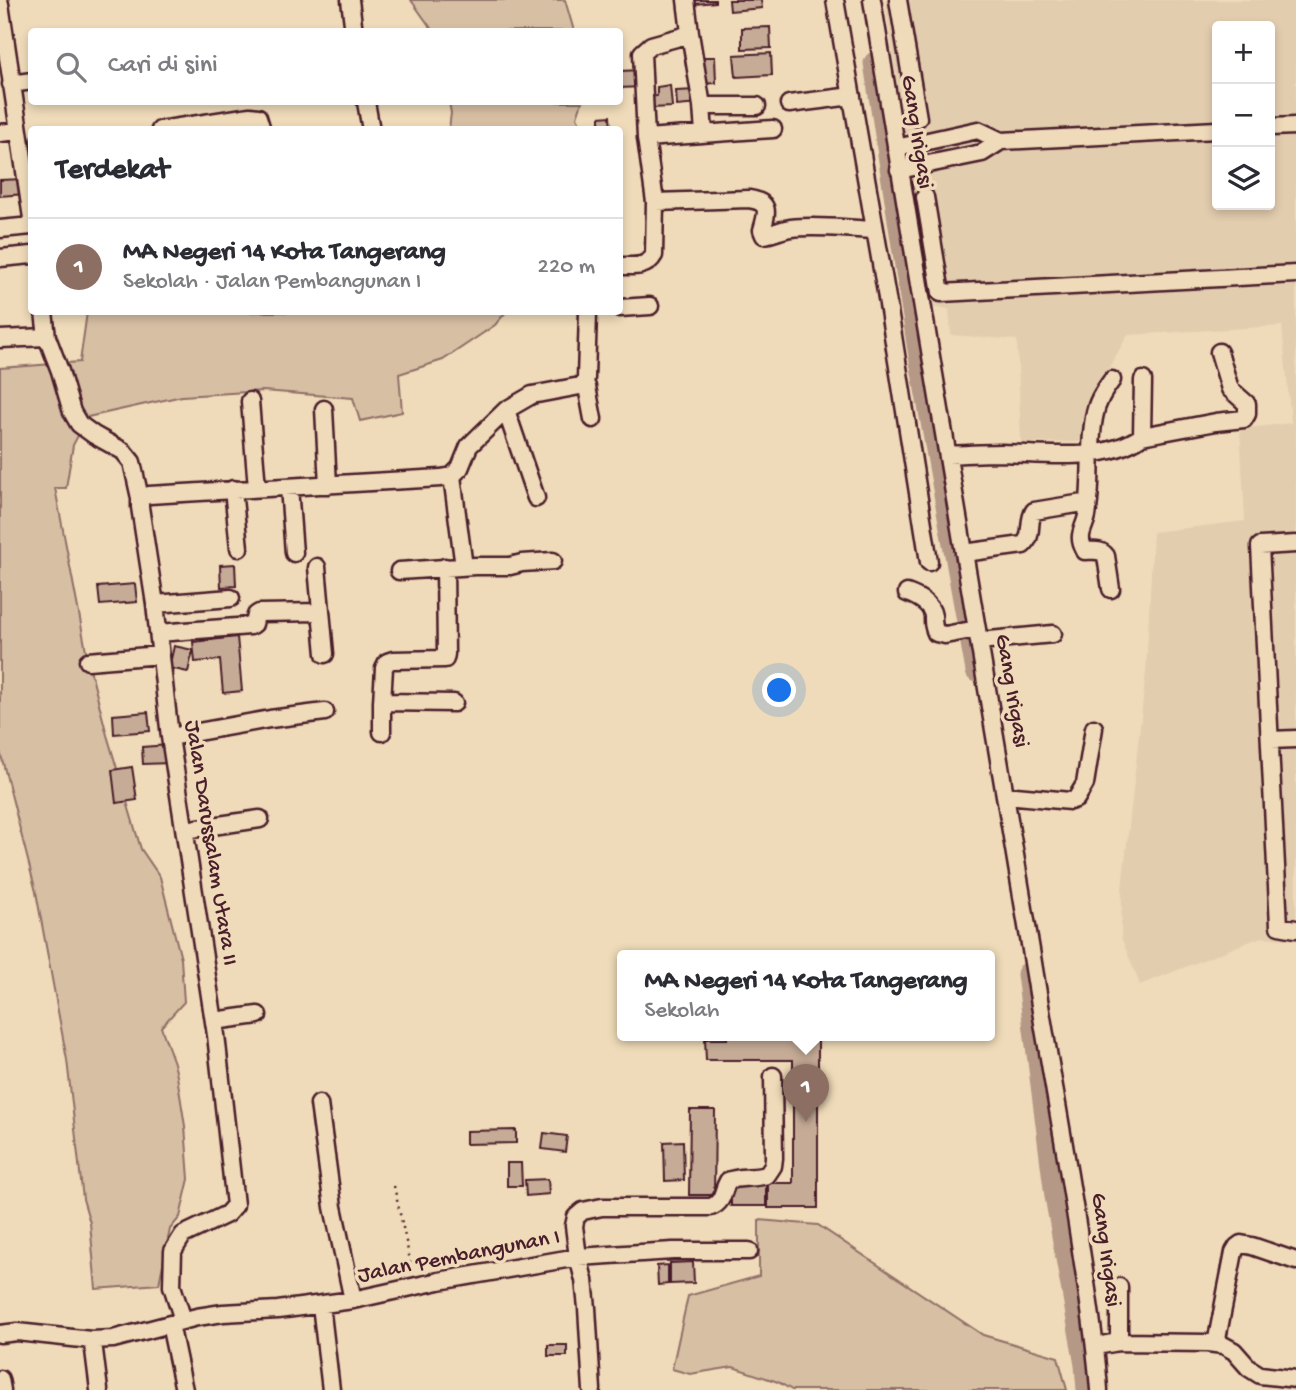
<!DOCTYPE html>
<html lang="id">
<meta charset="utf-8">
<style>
:root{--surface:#fff;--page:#f2f2f3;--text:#2b2b33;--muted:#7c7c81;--line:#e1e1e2;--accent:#1a73e8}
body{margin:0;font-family:"Gochi Hand",sans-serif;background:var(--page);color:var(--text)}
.controls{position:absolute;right:21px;top:21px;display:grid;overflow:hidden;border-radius:7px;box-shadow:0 4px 10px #0003}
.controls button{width:63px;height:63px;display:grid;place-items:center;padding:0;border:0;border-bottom:2px solid var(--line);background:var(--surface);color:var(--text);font:35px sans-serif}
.you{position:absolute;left:780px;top:691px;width:24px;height:24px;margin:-18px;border:5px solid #fff;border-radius:50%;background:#1a73e8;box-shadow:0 0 0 10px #1a73e833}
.badge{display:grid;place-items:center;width:46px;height:46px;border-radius:50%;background:var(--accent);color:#fff;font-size:23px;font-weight:700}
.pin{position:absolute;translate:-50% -58px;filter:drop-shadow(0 2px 4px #0008)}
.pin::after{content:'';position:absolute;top:37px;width:24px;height:21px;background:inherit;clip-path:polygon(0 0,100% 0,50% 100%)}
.popup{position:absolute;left:617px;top:950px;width:378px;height:91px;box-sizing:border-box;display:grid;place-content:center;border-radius:7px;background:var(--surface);filter:drop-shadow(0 2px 5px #0005);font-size:23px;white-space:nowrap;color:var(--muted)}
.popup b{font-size:26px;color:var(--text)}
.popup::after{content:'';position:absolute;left:50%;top:100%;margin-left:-14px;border:14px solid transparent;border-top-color:var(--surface)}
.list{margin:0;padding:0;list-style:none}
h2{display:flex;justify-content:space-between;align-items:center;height:91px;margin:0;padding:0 28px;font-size:30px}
h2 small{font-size:23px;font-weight:400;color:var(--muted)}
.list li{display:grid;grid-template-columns:46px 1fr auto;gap:21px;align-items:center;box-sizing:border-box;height:98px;padding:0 28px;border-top:2px solid var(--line)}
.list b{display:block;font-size:26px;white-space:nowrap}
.list p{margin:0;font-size:23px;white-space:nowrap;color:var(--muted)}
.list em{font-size:23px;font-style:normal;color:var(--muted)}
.icon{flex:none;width:38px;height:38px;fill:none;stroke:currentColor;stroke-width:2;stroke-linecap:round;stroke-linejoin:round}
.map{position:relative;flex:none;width:1296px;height:1390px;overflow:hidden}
.search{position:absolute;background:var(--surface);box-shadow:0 4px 10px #0003;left:28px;top:28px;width:595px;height:77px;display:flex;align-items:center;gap:18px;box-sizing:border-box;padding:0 24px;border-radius:7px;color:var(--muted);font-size:26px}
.panel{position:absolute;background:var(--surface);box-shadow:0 4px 10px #0003;left:28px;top:126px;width:595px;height:189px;border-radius:7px}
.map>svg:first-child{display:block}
.built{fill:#e3cdaf;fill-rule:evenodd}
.green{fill:#d7bfa4;stroke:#906f68;stroke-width:2}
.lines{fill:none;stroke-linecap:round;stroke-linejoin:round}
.river{stroke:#b59886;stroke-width:23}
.building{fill:#c6ac97;stroke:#4a1f2b;stroke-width:2}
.minor-casing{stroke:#4a1f2b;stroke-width:21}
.path{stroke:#4a1f2b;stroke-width:2.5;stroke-dasharray:2 5;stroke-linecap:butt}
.minor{stroke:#efdbb9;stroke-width:16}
.labels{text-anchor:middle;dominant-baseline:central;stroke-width:7;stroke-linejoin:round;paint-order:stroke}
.street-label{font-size:23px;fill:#4a1f2b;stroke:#efdbb9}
</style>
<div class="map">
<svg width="1296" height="1390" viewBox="0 0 1296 1390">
<rect width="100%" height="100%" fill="#efdbb9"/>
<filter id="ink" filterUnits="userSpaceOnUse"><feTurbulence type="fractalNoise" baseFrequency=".0143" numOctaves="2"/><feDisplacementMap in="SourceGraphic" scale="14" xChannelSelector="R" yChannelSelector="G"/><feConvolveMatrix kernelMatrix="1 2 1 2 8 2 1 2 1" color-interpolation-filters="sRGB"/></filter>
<g filter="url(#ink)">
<path class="built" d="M885,0H1296V940L1261,937L1140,985L1121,937L1122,888L1146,672L1153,532L1245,521L1240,429L1291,423L1282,326L1128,335L1094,393L1083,442L1021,443L1017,340L951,335L949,309L930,307ZM1217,26H1270V205H1217Z"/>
<path class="green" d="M411,0H565L574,31H433Z
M449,102H582L577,117L583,129H449L451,113Z
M87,312H506L495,325L443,360L399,374L402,412L360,421L353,398L263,391L182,396L88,417L73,445L66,488H55L88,661L107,735L141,849L160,877L181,959L184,1002L161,1027L174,1063L177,1076L185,1126L189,1179L180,1217L170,1229L159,1284L96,1289L90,1223L83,1199L67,1060L36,892L0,751V368L80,362Z
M759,1220L818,1225L983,1335L1058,1357L1067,1390H792L778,1382L733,1367L690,1374L672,1369L688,1296L759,1276Z"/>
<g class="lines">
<path class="river" d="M875,63L919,350L977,671
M1028,974L1056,1196L1086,1365L1088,1390"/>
</g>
<path class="building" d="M695,0H715V2L696,4Z
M729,0H761L762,8L730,11Z
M770,27L771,48L742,49V28Z
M771,53L772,75L736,77L734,55Z
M699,57H715L716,83L700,84Z
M641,70V87L620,88V71Z
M670,85L672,107L651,108L650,97L657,96V87Z
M697,90L698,104L677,106L676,91Z
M610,116L611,130H600V117Z
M24,179L25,194L0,196V180Z
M235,564L236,586L221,587L220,565Z
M135,584L137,602L100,605L98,587Z
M237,637L242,691L223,693L220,660L195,662L193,642Z
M174,646L193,650L188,672L169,668Z
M148,712L150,731L114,734L113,715Z
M169,745L170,763L143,764L142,747Z
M132,767L137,800L116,803L112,770Z
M727,1036H818V1208H768V1183H793V1060H706L705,1039H727Z
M690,1110H715L714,1195H689Z
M516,1130V1143L466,1144V1131Z
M544,1133L567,1136L565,1152L542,1149Z
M683,1141L684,1180L665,1181L664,1142Z
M507,1163H521L522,1186H507Z
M548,1179L549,1194L526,1196L525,1180Z
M766,1181V1206H731V1182Z
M693,1262L694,1283L670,1284V1263Z
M668,1265V1284L658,1285L657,1266Z
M548,1345H567V1356H548Z"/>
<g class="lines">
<defs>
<path id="minor" d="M350,0L354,32
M835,0L887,298L929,562
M872,0C923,317 979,633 1031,950C1047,1052 1067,1154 1082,1257C1089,1301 1096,1345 1099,1390
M898,0L918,118
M0,4L32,218
M690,33L702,106L704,133
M11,84L32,81
M366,102L371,130
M789,104L852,96
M702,106H757
M1270,127L1296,126
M160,130L250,116L258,117L262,130
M0,133L18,131
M646,138L773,129
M896,148L978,130L1001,141L1217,130
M899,170L982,153L1001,141
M925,197L941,293L1296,274
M655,202L749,199C771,202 767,213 762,230L764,235C773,234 782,229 791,228C818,225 847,229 875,230
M0,229L32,226
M0,258L32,255
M620,266C633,266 647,268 654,255L655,202L646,138L642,53L651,45L687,35L690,33L686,0
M620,308L650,306
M44,312L47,337L60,371L72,412L79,424L94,435L123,451L132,462L140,498V507L155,604L170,737L216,1035L235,1205L227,1214L183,1235L173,1251L172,1286L183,1320
M0,339L47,337
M585,383L587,387L593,419
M250,401L257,488
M324,409L328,485
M506,410L536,498
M1142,436L1143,380
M948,455C966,454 984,453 1002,453C1047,454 1103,463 1142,436L1216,422L1244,419L1247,414V404L1230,389L1219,352
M452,476L460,468L469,446L506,410L532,395L580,386L585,383L586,378L588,312
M452,476L464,567
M289,487L294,553
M233,489L239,548
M140,498L149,495L441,478L452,476
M1296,544L1260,546L1279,926L1296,929
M964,553L1023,545C1034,536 1027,522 1034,511L1089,502
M317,567L325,654
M445,567L446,654L445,659L393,660L387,662L384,668L382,702L454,703
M399,571L475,566H510L522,563L553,561
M1111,589L1106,556C1101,549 1093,551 1085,551C1076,535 1084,530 1087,516C1093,484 1088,450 1094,418C1096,403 1103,392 1112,380
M907,593C918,597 931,603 933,616C933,623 933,627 936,633L945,635L977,629
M155,604L231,598
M158,633L250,626L254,624L256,615L259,613L321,612
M979,641L1053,634
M88,661L160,655
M382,702V732
M170,737L270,719L325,712
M1270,740L1296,739
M1005,795L1070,801L1076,799L1085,784L1094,728
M185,830L260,819
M214,1021L258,1015
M319,1104L333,1207L353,1300
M321,1305L331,1390
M170,1324L184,1390
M0,1334L17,1332L91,1340L113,1339L197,1317L223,1313L278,1310L353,1300L439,1281L578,1257L673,1251H749
M91,1340L94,1350L99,1390
M1119,1342V1287
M1216,1344L1234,1252L1237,1247L1241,1244L1252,1246L1296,1261
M1096,1346L1119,1342L1208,1343L1223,1345L1234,1351L1249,1368L1260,1375L1296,1379
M0,1379L2,1390
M592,1390L587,1308L584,1280L578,1257L574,1226L576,1217L583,1211L602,1207H711C724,1202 722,1191 728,1181C740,1176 754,1179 767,1175L773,1166L774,1158L773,1076"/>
</defs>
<use href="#minor" class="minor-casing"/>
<path class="path" d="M394,1186L413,1274"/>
<use href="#minor" class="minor"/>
</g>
</g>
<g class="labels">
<g class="street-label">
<text transform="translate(916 132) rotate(81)">Gang Irigasi</text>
<text transform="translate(1011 691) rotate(80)">Gang Irigasi</text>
<text transform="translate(210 843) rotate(81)">Jalan Darussalam Utara II</text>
<text transform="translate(1105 1250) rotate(82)">Gang Irigasi</text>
<text transform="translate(459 1257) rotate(-11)">Jalan Pembangunan I</text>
</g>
</g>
</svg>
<div class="controls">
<button>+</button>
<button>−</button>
<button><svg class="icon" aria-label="layers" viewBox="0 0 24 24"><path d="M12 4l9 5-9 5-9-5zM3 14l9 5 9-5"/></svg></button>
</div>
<div class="you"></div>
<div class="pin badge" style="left:806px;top:1122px;background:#8d6e63">1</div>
<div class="popup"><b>MA Negeri 14 Kota Tangerang</b>Sekolah</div>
<div class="search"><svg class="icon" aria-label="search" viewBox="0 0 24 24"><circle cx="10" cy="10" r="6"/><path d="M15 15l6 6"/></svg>Cari di sini</div>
<section class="panel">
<h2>Terdekat<small></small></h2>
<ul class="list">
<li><span class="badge" style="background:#8d6e63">1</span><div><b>MA Negeri 14 Kota Tangerang</b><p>Sekolah · Jalan Pembangunan I</p></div><em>220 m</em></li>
</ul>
</section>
</div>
